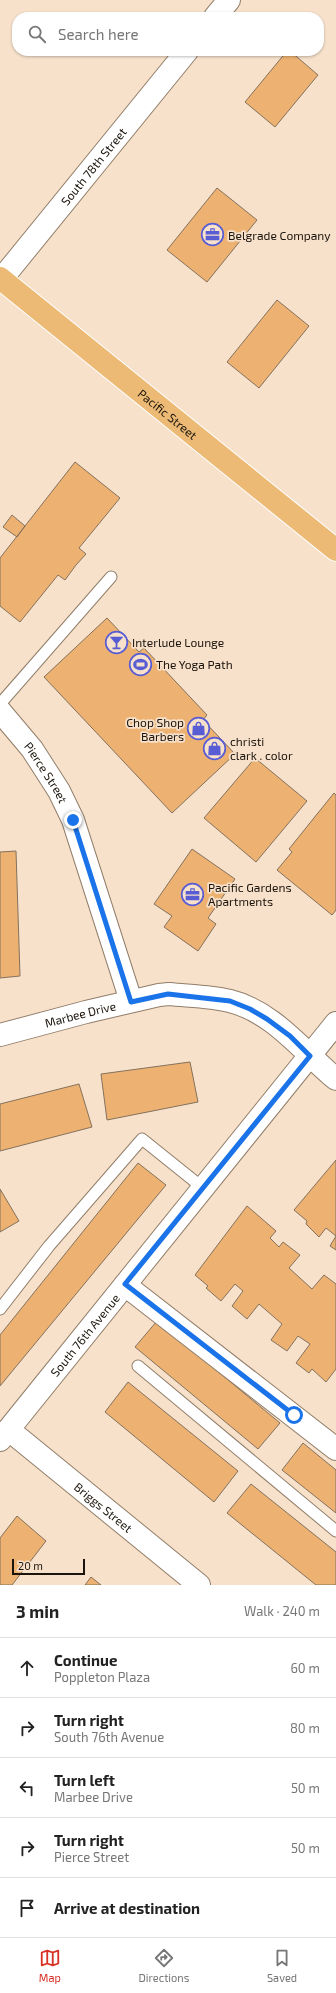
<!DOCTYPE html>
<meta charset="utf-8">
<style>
:root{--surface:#fff;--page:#f2f2f2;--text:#222;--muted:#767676;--line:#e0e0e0;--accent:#d93025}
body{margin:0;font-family:"Exo 2",sans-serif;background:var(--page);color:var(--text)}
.scale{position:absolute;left:12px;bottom:10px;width:73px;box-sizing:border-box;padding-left:4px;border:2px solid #1b140c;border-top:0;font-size:11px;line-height:14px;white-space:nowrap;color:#1b140c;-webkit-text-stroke:3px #f7e1cb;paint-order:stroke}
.stop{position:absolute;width:12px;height:12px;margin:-9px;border:3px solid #1a73e8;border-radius:50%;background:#fff}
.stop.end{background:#1a73e8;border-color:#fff;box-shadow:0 1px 4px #0008}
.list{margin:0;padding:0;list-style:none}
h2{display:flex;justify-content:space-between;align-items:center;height:52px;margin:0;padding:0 16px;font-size:17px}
h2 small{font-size:13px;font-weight:400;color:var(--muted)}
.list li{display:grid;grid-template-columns:26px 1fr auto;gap:12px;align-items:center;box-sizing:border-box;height:60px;padding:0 16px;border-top:1px solid var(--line)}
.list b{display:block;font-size:15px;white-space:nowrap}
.list p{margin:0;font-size:13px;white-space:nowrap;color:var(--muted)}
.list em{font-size:13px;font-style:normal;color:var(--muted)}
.icon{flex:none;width:22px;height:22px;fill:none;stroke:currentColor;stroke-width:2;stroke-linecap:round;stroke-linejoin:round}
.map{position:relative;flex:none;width:336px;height:1585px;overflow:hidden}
.search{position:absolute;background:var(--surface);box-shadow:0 1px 3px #0004;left:12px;right:12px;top:12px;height:44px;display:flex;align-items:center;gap:10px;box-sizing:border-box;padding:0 14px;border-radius:16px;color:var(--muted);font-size:15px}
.sheet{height:352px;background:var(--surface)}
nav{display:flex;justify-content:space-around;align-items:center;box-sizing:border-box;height:56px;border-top:1px solid var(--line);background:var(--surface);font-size:11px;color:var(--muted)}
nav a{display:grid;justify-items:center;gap:2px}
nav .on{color:var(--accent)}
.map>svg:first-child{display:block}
.building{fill:#edb272;stroke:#84715d}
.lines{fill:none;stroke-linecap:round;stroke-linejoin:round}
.service-casing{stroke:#917e6a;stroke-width:13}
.minor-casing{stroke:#917e6a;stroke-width:24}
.secondary-casing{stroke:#917e6a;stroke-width:24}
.primary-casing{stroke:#fff;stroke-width:24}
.service{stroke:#fff;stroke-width:11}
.minor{stroke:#fff;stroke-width:22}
.secondary{stroke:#fff;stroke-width:22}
.primary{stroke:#ecba74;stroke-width:22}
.route{stroke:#1a73e8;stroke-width:5}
.labels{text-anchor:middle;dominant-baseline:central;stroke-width:3.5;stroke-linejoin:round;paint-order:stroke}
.street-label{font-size:12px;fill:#1b140c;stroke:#f7e1cb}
.poi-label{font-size:12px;fill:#1b140c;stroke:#f7e1cb;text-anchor:start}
</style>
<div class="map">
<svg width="336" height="1585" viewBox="0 0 336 1585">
<rect width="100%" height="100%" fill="#f7e1cb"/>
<path class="building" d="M287,51H290L318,75L275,127L245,102Z
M217,188L257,220L207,282L167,250Z
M277,300L309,326L259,388L227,362Z
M75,462L120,498L79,548L86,554L76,565L65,580L58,575L20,622L0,606V558Z
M12,515L25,526L17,537L3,527Z
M107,618L139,652L144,648L207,715L203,720L235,754L172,813L44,677Z
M255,758L307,801L256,862L204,818Z
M334,793L336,795V910L332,915L277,870L292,852L289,849Z
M192,849L235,879L208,918L216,924L198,951L164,927L172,916L154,904Z
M16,851L20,976L0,978V852Z
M190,1062L198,1102L107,1120L101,1074Z
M79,1084L92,1127L0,1151V1104Z
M336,1160V1236L326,1228L319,1237L306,1224L307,1221L294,1210Z
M138,1163L166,1185L0,1386V1335Z
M0,1189L19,1221L0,1232Z
M247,1206L276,1231L270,1238L279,1247L283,1242L300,1255L289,1268L312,1289L324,1275L336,1284V1369L326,1382L312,1369L309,1373L296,1363L310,1344L298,1336L287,1351L271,1340L282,1324L259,1304L247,1319L232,1306L243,1291L235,1284L221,1301L206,1288L208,1286L195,1275Z
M336,1236V1250L330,1246Z
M157,1321L280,1423L258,1449L135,1347Z
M128,1382L238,1471L214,1502L105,1412Z
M303,1443L336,1470V1513L282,1470Z
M251,1484L336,1552V1585H316L227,1513Z
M17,1516L46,1541L12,1585H0V1538Z
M91,1577L101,1585H85Z"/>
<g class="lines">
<defs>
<path id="service" d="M0,704L111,577
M0,1309L49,1246L142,1139L203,1188
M138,1366L336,1531"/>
<g id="minor">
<path id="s1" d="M0,711L32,749L59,791L73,820L131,1001"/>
<path id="s2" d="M0,1035L86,1012L159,995L169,994C188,996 210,996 230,1001C274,1012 303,1052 336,1079"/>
<path d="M125,1285L336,1449"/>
<path id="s3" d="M9,1430L199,1585"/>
<path id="s4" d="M0,1440L336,1023"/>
</g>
<g id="secondary">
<path d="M215,17L229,0"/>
<path id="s5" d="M0,281L187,51"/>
</g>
<g id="primary">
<path id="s6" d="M0,278L336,550"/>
</g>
</defs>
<use href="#service" class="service-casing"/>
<use href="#minor" class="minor-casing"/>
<use href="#secondary" class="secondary-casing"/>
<use href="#primary" class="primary-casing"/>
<use href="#service" class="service"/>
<use href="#minor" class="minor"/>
<use href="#secondary" class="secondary"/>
<use href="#primary" class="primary"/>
</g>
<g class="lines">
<path class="route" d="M73,820L131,1002L168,994L230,1001L250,1009L267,1019L290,1036L310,1056L125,1284L294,1415"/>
</g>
<defs>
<symbol id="office-ring" viewBox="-11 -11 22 22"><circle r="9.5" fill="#f7e1cb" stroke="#595dd4" stroke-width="1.5"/><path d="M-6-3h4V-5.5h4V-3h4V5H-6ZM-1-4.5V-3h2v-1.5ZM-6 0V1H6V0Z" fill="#595dd4"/></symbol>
<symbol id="bar-ring" viewBox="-11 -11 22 22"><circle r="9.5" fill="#f7e1cb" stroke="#595dd4" stroke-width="1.5"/><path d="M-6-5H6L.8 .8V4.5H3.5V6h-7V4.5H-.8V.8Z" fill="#595dd4"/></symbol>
<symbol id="stadium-ring" viewBox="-11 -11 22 22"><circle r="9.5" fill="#f7e1cb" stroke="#595dd4" stroke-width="1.5"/><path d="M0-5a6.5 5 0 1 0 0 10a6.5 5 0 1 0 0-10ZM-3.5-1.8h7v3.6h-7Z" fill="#595dd4"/></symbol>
<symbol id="shop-ring" viewBox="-11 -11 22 22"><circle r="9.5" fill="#f7e1cb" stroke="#595dd4" stroke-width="1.5"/><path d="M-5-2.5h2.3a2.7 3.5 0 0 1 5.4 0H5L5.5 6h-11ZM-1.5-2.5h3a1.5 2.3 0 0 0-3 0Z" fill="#595dd4"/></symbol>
</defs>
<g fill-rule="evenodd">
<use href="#office-ring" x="200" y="222" width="25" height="25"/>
<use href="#bar-ring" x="104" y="630" width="25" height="25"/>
<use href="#stadium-ring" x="128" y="652" width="25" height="25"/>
<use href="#shop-ring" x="186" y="716" width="25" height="25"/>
<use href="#shop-ring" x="202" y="736" width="25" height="25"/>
<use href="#office-ring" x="180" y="882" width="25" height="25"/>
</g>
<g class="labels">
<g class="street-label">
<text stroke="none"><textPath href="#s5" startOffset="148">South 78th Street</textPath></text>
<text stroke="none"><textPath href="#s6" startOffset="216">Pacific Street</textPath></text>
<text stroke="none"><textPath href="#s1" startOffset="77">Pierce Street</textPath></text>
<text stroke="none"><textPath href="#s2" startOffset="83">Marbee Drive</textPath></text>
<text stroke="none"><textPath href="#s4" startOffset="135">South 76th Avenue</textPath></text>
<text stroke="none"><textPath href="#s3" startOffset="122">Briggs Street</textPath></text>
</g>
<g class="poi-label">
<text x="228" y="235">Belgrade Company</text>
<text x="132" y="642">Interlude Lounge</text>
<text x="156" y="664">The Yoga Path</text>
<text x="184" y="722" text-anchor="end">Chop Shop<tspan x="184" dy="14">Barbers</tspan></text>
<text x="230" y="741">christi<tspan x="230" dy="14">clark . color</tspan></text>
<text x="208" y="887">Pacific Gardens<tspan x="208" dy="14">Apartments</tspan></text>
</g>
</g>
</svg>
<div class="scale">20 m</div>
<div class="stop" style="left:294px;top:1415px"></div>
<div class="stop end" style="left:73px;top:820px"></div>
<div class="search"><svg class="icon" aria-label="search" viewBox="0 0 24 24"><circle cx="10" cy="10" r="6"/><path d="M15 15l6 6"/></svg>Search here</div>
</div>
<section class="sheet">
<h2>3 min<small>Walk · 240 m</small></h2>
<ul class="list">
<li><svg class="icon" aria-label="ahead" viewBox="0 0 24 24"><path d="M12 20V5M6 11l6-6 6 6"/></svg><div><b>Continue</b><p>Poppleton Plaza</p></div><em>60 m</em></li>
<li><svg class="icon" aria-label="right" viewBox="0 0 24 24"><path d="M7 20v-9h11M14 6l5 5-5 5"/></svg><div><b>Turn right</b><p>South 76th Avenue</p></div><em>80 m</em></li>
<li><svg class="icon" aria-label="left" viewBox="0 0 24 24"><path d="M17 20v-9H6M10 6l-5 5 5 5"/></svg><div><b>Turn left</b><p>Marbee Drive</p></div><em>50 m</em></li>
<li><svg class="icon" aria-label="right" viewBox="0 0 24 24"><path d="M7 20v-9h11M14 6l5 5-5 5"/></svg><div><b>Turn right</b><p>Pierce Street</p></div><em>50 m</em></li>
<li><svg class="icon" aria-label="arrive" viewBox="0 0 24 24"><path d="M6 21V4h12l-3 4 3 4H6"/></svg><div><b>Arrive at destination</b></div></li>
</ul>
</section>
<nav>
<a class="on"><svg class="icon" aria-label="map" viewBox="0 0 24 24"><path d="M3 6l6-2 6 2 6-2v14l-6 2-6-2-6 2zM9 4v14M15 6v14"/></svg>Map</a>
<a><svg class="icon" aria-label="directions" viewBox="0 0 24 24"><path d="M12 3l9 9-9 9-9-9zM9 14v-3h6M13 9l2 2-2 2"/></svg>Directions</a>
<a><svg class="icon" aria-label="saved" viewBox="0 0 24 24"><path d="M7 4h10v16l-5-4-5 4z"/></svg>Saved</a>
</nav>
